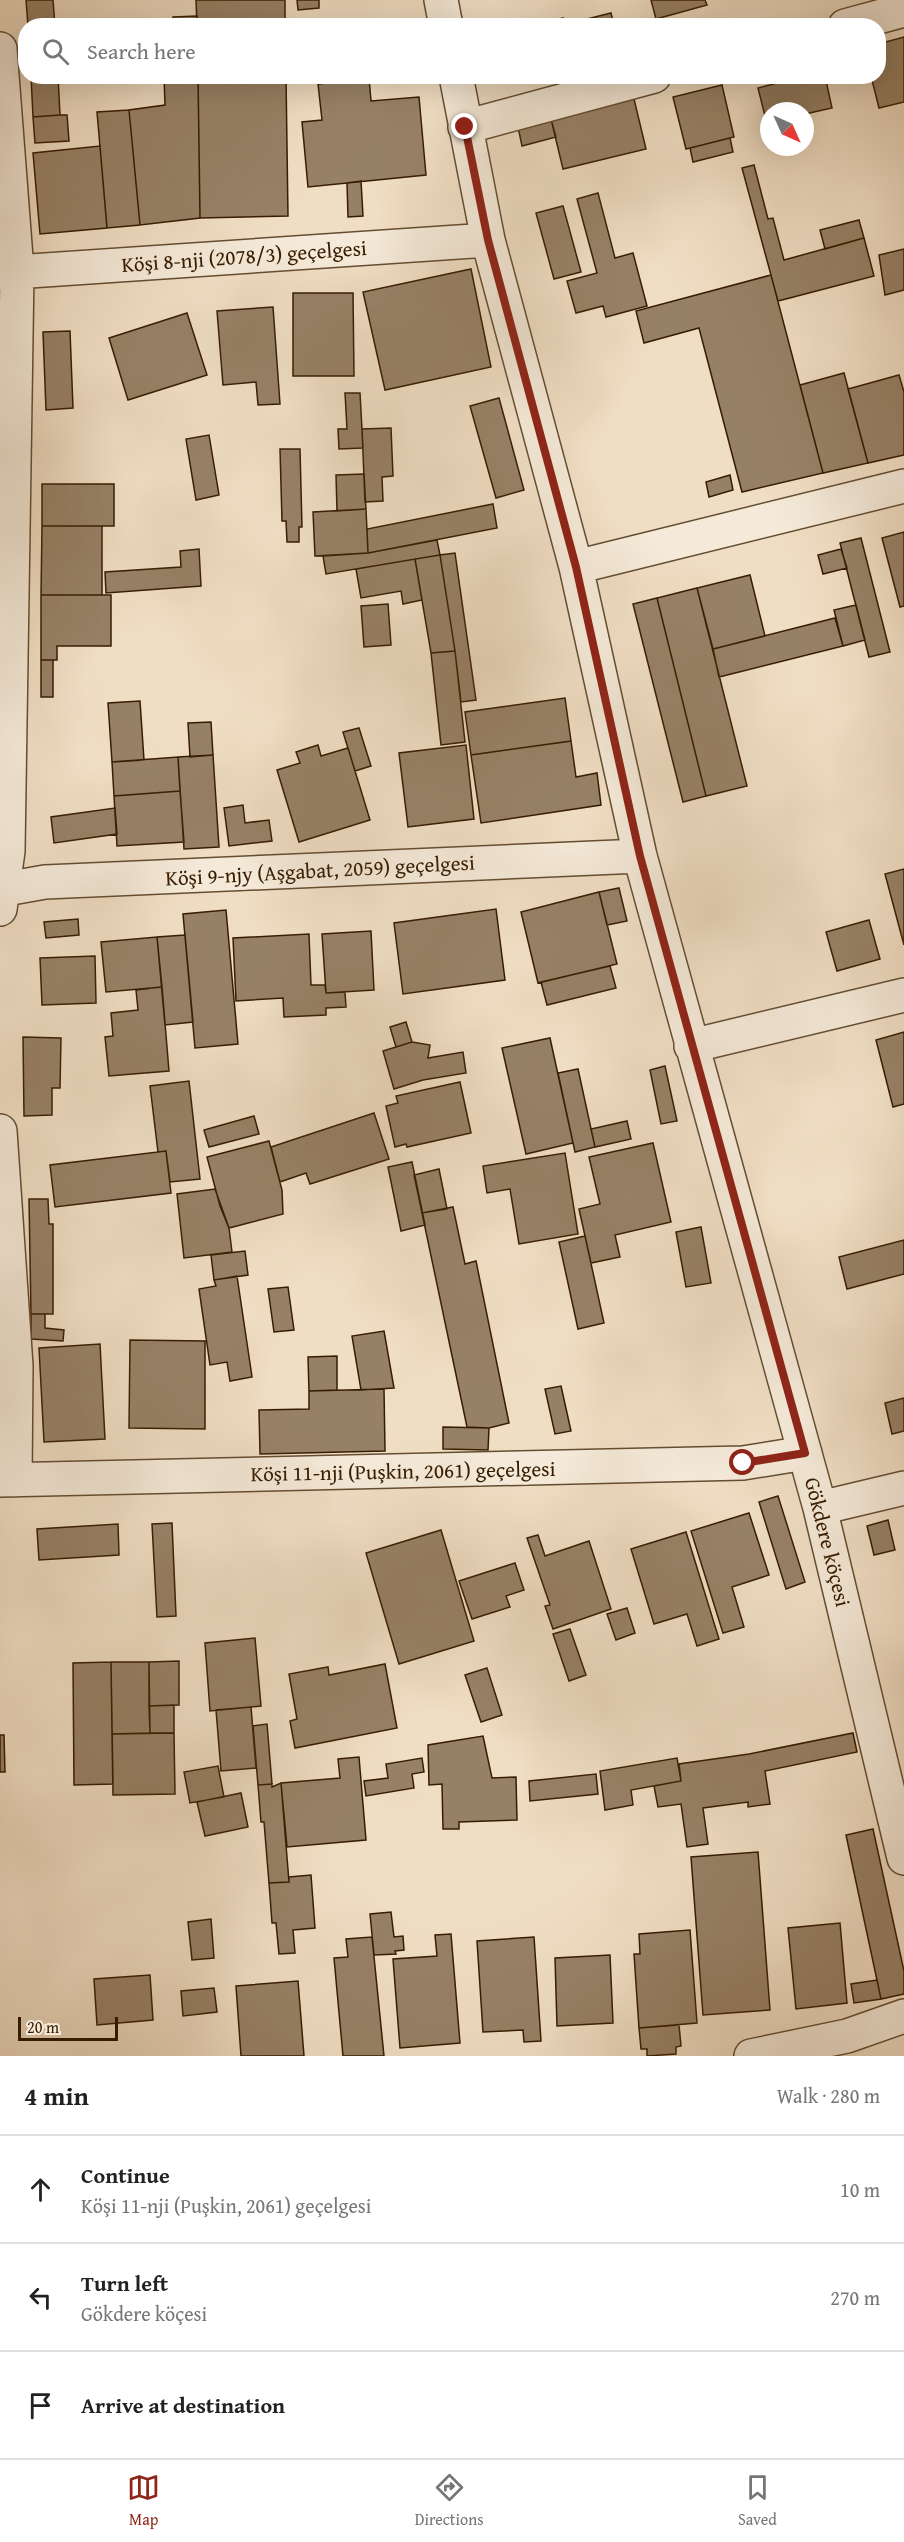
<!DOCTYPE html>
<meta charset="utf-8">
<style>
:root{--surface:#fff;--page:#f6f6f6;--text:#222;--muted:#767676;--line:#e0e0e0;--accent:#8f2418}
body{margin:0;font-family:"Gentium Book Plus",serif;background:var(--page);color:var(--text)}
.compass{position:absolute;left:760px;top:102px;width:54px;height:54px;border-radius:50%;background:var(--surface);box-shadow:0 6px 24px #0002;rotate:135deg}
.scale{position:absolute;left:18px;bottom:15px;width:100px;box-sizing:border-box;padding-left:6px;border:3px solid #371d00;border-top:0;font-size:16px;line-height:21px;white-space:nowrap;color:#371d00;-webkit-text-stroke:4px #f5ead9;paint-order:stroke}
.stop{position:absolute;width:18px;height:18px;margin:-14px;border:4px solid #8f2418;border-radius:50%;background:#fff}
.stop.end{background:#8f2418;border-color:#fff;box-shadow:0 2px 6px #0008}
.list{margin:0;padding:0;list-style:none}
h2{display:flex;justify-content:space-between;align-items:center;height:78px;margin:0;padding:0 24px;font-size:26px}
h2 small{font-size:20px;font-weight:400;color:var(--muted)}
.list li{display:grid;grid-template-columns:39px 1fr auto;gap:18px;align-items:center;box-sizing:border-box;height:108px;padding:0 24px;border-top:2px solid var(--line)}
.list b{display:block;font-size:22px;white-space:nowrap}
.list p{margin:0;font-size:20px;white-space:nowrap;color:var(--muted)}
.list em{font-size:20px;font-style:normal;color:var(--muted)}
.icon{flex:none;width:33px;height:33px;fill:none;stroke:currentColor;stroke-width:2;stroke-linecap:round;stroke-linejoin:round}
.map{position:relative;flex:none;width:904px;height:2056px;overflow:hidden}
.search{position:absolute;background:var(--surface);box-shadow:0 6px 24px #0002;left:18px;right:18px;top:18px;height:66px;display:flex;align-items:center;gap:15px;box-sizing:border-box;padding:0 21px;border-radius:24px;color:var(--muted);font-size:22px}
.sheet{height:402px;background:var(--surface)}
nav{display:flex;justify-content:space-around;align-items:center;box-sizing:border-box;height:84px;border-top:2px solid var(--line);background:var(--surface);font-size:16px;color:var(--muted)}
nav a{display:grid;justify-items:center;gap:3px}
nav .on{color:var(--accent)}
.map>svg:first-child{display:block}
.building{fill:#978166;stroke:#371d00;stroke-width:1.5}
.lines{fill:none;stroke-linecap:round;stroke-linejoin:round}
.minor-casing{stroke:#654d31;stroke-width:36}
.minor{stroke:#f5ead9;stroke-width:33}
.route{stroke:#8f2418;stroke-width:8}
.labels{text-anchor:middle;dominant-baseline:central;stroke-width:6;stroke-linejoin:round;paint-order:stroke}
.street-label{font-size:21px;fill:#371d00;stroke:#f5ead9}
</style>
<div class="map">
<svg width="904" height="2056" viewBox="0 0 904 2056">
<rect width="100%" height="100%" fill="#f0dec4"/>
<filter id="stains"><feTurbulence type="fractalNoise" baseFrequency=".00333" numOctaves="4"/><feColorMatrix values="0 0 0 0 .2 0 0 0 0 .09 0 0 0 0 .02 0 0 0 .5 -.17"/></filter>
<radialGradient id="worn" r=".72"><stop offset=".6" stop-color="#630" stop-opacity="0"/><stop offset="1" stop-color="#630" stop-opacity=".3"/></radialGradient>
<path class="building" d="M26,0H53L55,26H28Z
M196,0H285V26H197Z
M297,0H319V8L298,10Z
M651,0H705L707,5L656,19Z
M611,13L614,26H581L579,21Z
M197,16V26H173V17Z
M563,18L565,26H534Z
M904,37V102L879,108L871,76H878V44Z
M31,76H58L60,115L33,117Z
M164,76H198L200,218L140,225L129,110L165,105Z
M198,76H286L288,216L200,218Z
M804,76H825L832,108L805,114V111H769V123L767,124L758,88Z
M369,78L371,101L419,97L426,175L308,187L302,122L322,120L318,84Z
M722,85L734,137L686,149L673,97Z
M634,99L646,149L563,169L551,119Z
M129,110L140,225L107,228L97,112Z
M60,115H67L69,141L35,143L33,117Z
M551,119L556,137L522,146L518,127Z
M730,138L733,152L693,162L690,148Z
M100,146L107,228L40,234L33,153Z
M754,165L768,219L773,218L784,260L864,238L874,276L778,301L742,168Z
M361,181L363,216L348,217L347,183Z
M598,193L615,258L633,253L647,306L606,317L603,306L576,313L567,281L597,273L577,199Z
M563,206L581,272L554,279L536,213Z
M859,220L864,238L825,249L820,230Z
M904,249V290L885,295L879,255Z
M471,269L491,367L385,390L363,292Z
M771,275L823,473L742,492L699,328L644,343L636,311Z
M293,293H353L354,376H293Z
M273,307L280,404L258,405L256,382L223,385L217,311Z
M187,313L207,375L128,400L109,338Z
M70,331L73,408L46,410L43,332Z
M844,373L868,463L823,473L800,385Z
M899,375L904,392V455L868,463L848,389Z
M345,393H360L363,448L339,449L338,429H347Z
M499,398L524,490L496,498L470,406Z
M391,428L393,476L382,477L383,501L365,502L362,429Z
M209,435L219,495L196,500L186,439Z
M280,449H300L302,527H299V542H287L286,521H282Z
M364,474L366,509L337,511L336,475Z
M730,475L733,490L709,497L706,482Z
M42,484H114V526H42Z
M493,504L497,528L368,553L367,529Z
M366,509L368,553L315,556L313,512Z
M42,526H102V595H41Z
M904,532V606L900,607L882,538Z
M861,538L890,652L869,657L840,543Z
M437,540L440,555L326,574L323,556L368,553Z
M199,549L201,586L106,593L105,572L181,567L180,551Z
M841,549L847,568L823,574L818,555Z
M455,553L476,700L461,702L455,651L440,555Z
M440,555L455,651L431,653L415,559Z
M415,559L422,600L403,604L401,591L361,598L356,569Z
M750,575L765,636L713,649L697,588Z
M697,588L747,786L706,796L657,598Z
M41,595H111V646H57V660H41Z
M657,598L706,796L683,802L633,604Z
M388,604L391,645L364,647L361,606Z
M856,605L865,640L843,646L834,610Z
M835,618L843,646L719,677L713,649Z
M455,651L465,742L441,745L431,653Z
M41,660H53V697H41Z
M565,698L571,741L471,755L465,712Z
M140,701L144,760L112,762L108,703Z
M211,722L213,755L190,757L188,723Z
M359,728L371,766L355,771L343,732Z
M571,741L576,777L597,773L601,805L481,823L471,755Z
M318,745L321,756L348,748L370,820L299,842L277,770L300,763L296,752Z
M466,745L474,819L408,827L399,753Z
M213,755L219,847L184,849L178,757Z
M178,757L180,791L114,796L112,762Z
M180,791L184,842L117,846L114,796Z
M243,805L245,823L269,820L272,841L229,846L224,808Z
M115,808L117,834L54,843L51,817Z
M904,869V945L885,874Z
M619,888L627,921L607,925L599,892Z
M599,892L617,964L538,983L521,912Z
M496,909L505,980L403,994L394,923Z
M226,910L238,1044L195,1048L183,914Z
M78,919L79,935L46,938L44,922Z
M869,920L880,959L837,971L826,932Z
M371,931L374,990L326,993L322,934Z
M309,934L311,985H325L326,993L345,992L346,1007L326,1008V1015L284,1017L283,998L236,1001L233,938Z
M185,935L193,1022L165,1025L157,937Z
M157,937L162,987L106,992L101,942Z
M95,956L96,1003L42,1005L40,958Z
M610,966L616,988L547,1005L541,982Z
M162,987L169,1071L109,1076L105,1037L113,1036L111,1013L138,1010L136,990Z
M406,1022L412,1042L396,1047L390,1027Z
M904,1032V1104L893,1107L876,1040Z
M23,1037L61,1038L60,1088H52V1115L24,1116Z
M550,1038L573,1143L526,1154L502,1048Z
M412,1042L430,1045L428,1058L463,1052L466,1073L423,1080L394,1089L383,1051Z
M665,1066L677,1121L661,1124L650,1070Z
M578,1069L595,1147L575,1152L558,1073Z
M189,1081L200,1179L170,1182L166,1151L158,1152L150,1086Z
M460,1082L471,1133L407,1147L406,1144L395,1147L386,1106L398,1103L396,1096Z
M374,1113L389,1159L310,1184L306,1173L280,1182L271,1147Z
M254,1116L259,1134L209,1147L204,1130Z
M627,1121L631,1139L595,1147L591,1129Z
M269,1141L282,1190L283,1214L229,1228L220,1206L207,1157Z
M653,1143L671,1222L615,1235L620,1257L591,1263L579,1209L600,1204L589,1157Z
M166,1151L171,1193L55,1207L50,1165Z
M565,1153L578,1234L519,1244L510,1189L487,1193L483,1166Z
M412,1162L425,1225L401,1231L388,1167Z
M439,1169L447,1209L422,1213L414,1175Z
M215,1189L229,1228L232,1252L184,1258L177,1194Z
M29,1199H48L49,1224H53V1314H31Z
M453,1207L465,1264L476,1261L509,1423L489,1428L467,1427L422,1213Z
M701,1227L711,1283L686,1287L676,1232Z
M585,1236L604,1323L578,1329L559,1242Z
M904,1240V1274L847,1289L839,1257Z
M245,1251L248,1275L214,1280L211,1255Z
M237,1276L252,1377L230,1381L227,1362L210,1365L199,1289L216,1286L214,1280Z
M288,1287L294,1330L274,1332L268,1289Z
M31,1314H45V1328L64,1330L63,1341L31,1339Z
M384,1331L394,1388L361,1390L352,1336Z
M130,1340L205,1341V1429L129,1428Z
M100,1344L105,1439L44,1442L39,1348Z
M337,1356V1390L309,1391L308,1357Z
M561,1386L571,1431L555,1434L545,1389Z
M384,1389L385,1451L260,1454L259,1410L309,1409V1391Z
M904,1398V1431L892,1434L885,1403Z
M443,1427L489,1428L488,1450L443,1449Z
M778,1496L805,1582L786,1589L759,1502Z
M749,1513L769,1575L732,1587L744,1627L723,1633L691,1531Z
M888,1520L895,1550L874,1555L867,1526Z
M172,1523L176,1616L157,1617L152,1524Z
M118,1524L119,1555L39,1560L37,1529Z
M441,1530L474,1641L399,1664L366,1553Z
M686,1532L719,1639L697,1646L687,1614L654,1624L631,1549Z
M538,1535L545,1556L589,1541L611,1609L553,1629L545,1606L550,1605L527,1538Z
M515,1563L524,1590L506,1596L510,1607L472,1619L459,1581Z
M627,1608L635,1633L616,1640L607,1614Z
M570,1629L586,1675L569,1681L553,1634Z
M255,1638L261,1706L210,1711L205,1643Z
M179,1661V1705L149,1706V1662Z
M111,1662L113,1784L74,1785L73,1663Z
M111,1662H149L150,1733L112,1734Z
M385,1664L397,1728L295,1748L290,1721L297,1719L289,1674L328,1667L329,1675Z
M487,1668L502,1715L481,1722L465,1675Z
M174,1705V1733H150L149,1706Z
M251,1707L256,1768L221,1771L216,1710Z
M267,1724L272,1784L258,1785L253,1726Z
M174,1733L175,1794L113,1795L112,1734Z
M853,1733L857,1752L765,1771L770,1804L748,1807V1802L703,1808L708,1844L687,1847L681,1804L658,1807L654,1786L681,1781L679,1764L749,1754Z
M0,1735H4L5,1772H0Z
M483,1736L492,1778L516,1777L517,1820L459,1822V1829H443L442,1784L429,1785L428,1745Z
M359,1757L366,1840L287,1847L281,1783L340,1778L338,1759Z
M422,1758L424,1772L412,1774L414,1788L366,1796L364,1781L388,1778L386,1764Z
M677,1758L681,1781L631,1790L633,1805L605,1810L600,1771Z
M218,1766L224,1797L190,1803L184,1772Z
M596,1774L598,1794L530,1801L529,1781Z
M281,1783L289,1882L269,1883L264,1822H261L258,1785L272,1784V1787Z
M241,1793L248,1827L205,1836L197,1802Z
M873,1829L904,1971V1994L881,1999L846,1835Z
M758,1852L770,2010L703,2015L691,1857Z
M311,1875L315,1928L293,1930L295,1953L279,1954L276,1923H272L269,1883L289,1882V1877Z
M391,1912L394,1937L403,1936L404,1950L395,1951L396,1954L374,1955L370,1914Z
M211,1919L214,1958L192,1960L188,1922Z
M840,1923L847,2003L796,2009L788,1928Z
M690,1930L697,2023L639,2028L634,1954H640L639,1934Z
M451,1934L460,2043L400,2048L393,1959L437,1956L435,1935Z
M372,1937L384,2056H343L334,1958L348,1957L346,1939Z
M534,1937L541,2041L524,2042L523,2030L483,2032L477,1941Z
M610,1955L613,2023L557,2026L555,1958Z
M150,1975L153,2020L97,2025L94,1979Z
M877,1980L881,1999L854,2003L851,1984Z
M298,1981L304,2056H241L236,1986Z
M214,1988L217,2012L183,2016L181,1991Z
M679,2025L681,2046L676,2047V2054L647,2056V2049H641L639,2028Z"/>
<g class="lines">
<defs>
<path id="minor" d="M441,0L446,26
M845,26L904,10
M0,49L17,271L8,851L0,909
M456,76L488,240L576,567L640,856L820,1508L904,1858
M465,127L654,76
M0,273L488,240
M576,567L904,486
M0,890L45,882L640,856
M691,1046L904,995
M0,1131L16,1366L15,1480
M0,1480L743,1463L805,1453
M820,1508L904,1488
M751,2056L847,2036L904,2016"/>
</defs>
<use href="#minor" class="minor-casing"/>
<use href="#minor" class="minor"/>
</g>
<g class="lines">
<path class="route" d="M465,127L488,240L576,567L640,856L805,1453L743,1463"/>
</g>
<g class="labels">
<g class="street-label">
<text transform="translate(244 256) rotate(-4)">Köşi 8-nji (2078/3) geçelgesi</text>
<text transform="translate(320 870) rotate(-3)">Köşi 9-njy (Aşgabat, 2059) geçelgesi</text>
<text transform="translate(403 1471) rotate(-1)">Köşi 11-nji (Puşkin, 2061) geçelgesi</text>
<text transform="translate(828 1542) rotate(76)">Gökdere köçesi</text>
</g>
</g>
<rect width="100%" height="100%" filter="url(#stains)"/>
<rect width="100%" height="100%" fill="url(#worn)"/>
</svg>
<svg class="compass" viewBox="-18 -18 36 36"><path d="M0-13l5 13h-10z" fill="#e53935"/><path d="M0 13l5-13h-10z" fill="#767676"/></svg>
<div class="scale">20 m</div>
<div class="stop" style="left:743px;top:1463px"></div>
<div class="stop end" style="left:465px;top:127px"></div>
<div class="search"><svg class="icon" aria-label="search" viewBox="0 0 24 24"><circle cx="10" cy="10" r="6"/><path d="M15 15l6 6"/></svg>Search here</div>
</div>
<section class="sheet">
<h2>4 min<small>Walk · 280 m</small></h2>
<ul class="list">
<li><svg class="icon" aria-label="ahead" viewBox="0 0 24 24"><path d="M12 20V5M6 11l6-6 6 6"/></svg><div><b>Continue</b><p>Köşi 11-nji (Puşkin, 2061) geçelgesi</p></div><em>10 m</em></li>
<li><svg class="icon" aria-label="left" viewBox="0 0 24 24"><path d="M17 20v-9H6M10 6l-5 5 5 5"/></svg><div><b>Turn left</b><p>Gökdere köçesi</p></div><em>270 m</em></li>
<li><svg class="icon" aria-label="arrive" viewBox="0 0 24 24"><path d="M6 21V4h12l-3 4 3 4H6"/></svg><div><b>Arrive at destination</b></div></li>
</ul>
</section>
<nav>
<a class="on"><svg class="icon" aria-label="map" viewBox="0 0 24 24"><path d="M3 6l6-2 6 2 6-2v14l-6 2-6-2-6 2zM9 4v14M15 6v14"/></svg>Map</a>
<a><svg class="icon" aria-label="directions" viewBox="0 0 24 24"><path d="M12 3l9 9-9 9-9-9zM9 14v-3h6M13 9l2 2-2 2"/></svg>Directions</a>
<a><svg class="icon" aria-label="saved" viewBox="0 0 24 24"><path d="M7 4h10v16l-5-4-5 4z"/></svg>Saved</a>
</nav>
